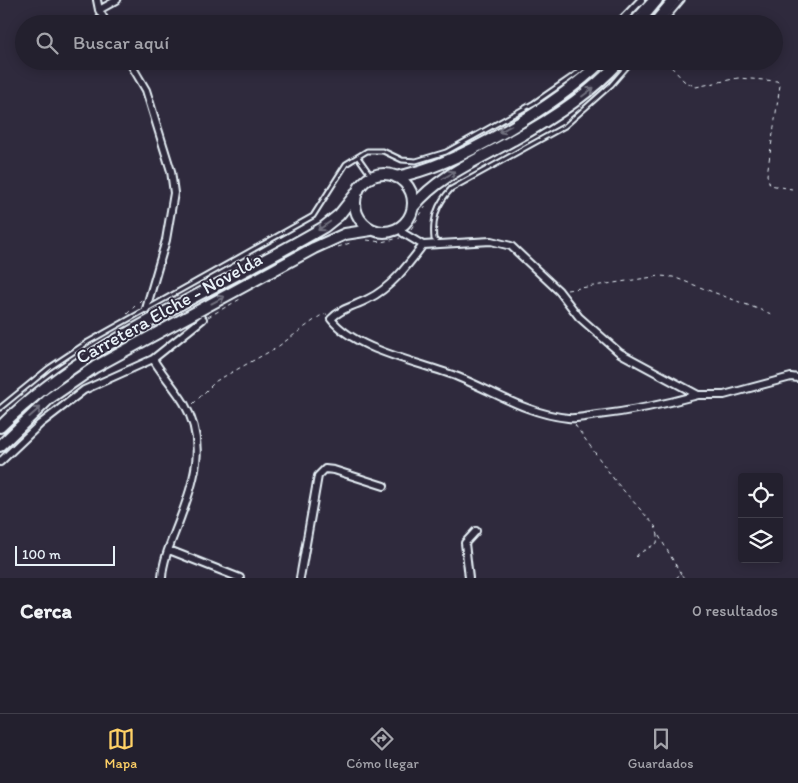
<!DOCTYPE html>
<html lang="es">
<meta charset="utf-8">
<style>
:root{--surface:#23202e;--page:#2f2d3a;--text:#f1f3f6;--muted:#a3a3aa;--line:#403e4a;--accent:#ffd166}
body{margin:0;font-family:Itim,sans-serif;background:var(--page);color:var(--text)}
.controls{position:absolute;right:15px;bottom:15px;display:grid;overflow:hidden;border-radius:5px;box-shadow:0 2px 12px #0003}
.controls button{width:45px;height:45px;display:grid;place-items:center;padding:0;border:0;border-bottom:1px solid var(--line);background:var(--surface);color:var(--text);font:25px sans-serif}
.scale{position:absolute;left:15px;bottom:12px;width:100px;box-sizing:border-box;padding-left:5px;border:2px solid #e8f1f8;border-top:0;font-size:14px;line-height:18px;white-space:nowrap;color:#e8f1f8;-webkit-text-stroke:4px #2f2a3d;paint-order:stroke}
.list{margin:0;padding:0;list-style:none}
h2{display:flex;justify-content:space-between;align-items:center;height:65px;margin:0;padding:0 20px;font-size:21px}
h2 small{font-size:16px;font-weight:400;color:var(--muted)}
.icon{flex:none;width:28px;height:28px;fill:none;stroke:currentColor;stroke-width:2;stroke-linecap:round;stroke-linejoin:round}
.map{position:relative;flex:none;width:798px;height:578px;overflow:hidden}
.search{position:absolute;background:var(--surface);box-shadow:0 2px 12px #0003;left:15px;right:15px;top:15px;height:55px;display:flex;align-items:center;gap:12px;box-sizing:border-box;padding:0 18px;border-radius:28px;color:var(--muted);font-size:19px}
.sheet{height:135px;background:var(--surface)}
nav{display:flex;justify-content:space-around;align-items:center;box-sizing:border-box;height:70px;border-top:1px solid var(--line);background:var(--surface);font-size:14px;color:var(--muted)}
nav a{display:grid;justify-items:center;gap:2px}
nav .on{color:var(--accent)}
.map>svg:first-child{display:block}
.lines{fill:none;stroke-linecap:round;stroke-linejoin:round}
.lane-casing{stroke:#e8f1f8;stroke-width:7}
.street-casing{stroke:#e8f1f8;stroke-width:10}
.primary-casing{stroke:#e8f1f8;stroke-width:14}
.path{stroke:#e8f1f8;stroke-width:1;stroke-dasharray:4 4;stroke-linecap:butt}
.lane{stroke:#2f2a3d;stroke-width:3}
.street{stroke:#2f2a3d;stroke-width:6}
.primary{stroke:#2f2a3d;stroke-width:10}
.oneway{stroke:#70707e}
.labels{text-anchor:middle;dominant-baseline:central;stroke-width:4;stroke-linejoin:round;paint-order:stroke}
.street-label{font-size:19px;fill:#e8f1f8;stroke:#2f2a3d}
</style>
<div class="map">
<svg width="798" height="578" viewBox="0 0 798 578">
<rect width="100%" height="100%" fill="#2f2a3d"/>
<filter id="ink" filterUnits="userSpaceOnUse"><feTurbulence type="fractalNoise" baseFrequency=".02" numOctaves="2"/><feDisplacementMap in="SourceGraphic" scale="10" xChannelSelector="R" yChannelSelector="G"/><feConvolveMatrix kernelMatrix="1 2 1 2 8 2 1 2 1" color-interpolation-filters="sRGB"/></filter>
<g filter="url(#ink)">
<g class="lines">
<defs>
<path id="lane" d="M628,24L650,0
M662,24L682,0
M358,157L372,177
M439,244L434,239C432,219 437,204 451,189L565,126L611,85L632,61
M0,408L49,368L88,342L313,216L346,164L367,151H383L402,160L416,161L446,152L534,103L576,74L591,61"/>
<path id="street" d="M97,0L99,10L107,24
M99,10L117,0
M618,24L641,0
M129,61L146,90L171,171L174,193L166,240L146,309
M400,228L403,233L423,245L491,241L511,246L559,291L579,317L620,353L698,395H724L791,377L798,378
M423,245C408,265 391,288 368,299C355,306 341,308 331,319C356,351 421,362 458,377C495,392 527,414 568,418C577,419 588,416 598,415C633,411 665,404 698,395
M153,359C162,374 175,388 184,403C206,441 196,477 181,516C174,536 163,557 162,578
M0,462L40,424L84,390L153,359L203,319
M169,550L240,578
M300,578L318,476L325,469L334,470L384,486
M469,578L465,543L476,531"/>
<path id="primary" d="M637,24L657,0
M654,24L674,0
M355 203a29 29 0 1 1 58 0a29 29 0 1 1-58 0Z
M396,177C457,166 557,105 602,61
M413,207C439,175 478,160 513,140C552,119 590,94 620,61
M0,427C91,337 216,291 324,227L339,215L358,191
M0,446L50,398L95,367L314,248L345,234L371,230"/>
</defs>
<use href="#lane" class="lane-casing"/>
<use href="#street" class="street-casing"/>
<use href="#primary" class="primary-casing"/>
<path class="path" d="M666,61L684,81L696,87L738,78L777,81L780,85L767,175L770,185L792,189
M411,229L426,206
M367,240L381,242L400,238
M338,247L353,242
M567,290L660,276L673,277L774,315
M127,314L142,299
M208,317L242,298
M193,404L216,381L276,348L320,316L327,314
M575,425L616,482L655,526L658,535L657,543L638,554L635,559
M659,536L681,574
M676,578L681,574L684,578"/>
<use href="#lane" class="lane"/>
<use href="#street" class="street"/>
<use href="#primary" class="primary"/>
</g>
<defs><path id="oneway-shaft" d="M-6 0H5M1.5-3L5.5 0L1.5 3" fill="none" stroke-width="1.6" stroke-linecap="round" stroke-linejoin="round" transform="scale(1.25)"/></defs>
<g class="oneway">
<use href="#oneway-shaft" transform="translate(588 92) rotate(-37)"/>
<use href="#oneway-shaft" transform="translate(505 129) rotate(151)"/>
<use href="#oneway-shaft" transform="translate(449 175) rotate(-30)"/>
<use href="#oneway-shaft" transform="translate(324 226) rotate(145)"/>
<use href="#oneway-shaft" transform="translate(218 300) rotate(-28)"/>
<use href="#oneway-shaft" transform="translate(35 412) rotate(-41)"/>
</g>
</g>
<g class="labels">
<g class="street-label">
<text transform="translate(169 308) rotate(-29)">Carretera Elche - Novelda</text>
</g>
</g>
</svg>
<div class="controls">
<button><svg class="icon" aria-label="locate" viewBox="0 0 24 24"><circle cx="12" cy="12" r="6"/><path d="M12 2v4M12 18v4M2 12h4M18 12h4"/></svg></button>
<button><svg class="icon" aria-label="layers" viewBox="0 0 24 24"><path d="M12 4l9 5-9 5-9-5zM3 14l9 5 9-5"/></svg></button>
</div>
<div class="scale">100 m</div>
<div class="search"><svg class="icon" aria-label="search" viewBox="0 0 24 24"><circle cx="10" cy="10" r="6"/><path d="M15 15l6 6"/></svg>Buscar aquí</div>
</div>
<section class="sheet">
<h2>Cerca<small>0 resultados</small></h2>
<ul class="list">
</ul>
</section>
<nav>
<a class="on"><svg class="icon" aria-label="map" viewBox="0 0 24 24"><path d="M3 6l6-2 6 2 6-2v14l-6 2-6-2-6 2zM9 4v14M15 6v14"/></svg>Mapa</a>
<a><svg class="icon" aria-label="directions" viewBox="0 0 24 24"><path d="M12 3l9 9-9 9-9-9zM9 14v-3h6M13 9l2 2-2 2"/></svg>Cómo llegar</a>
<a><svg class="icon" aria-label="saved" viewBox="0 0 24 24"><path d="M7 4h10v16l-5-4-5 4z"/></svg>Guardados</a>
</nav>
